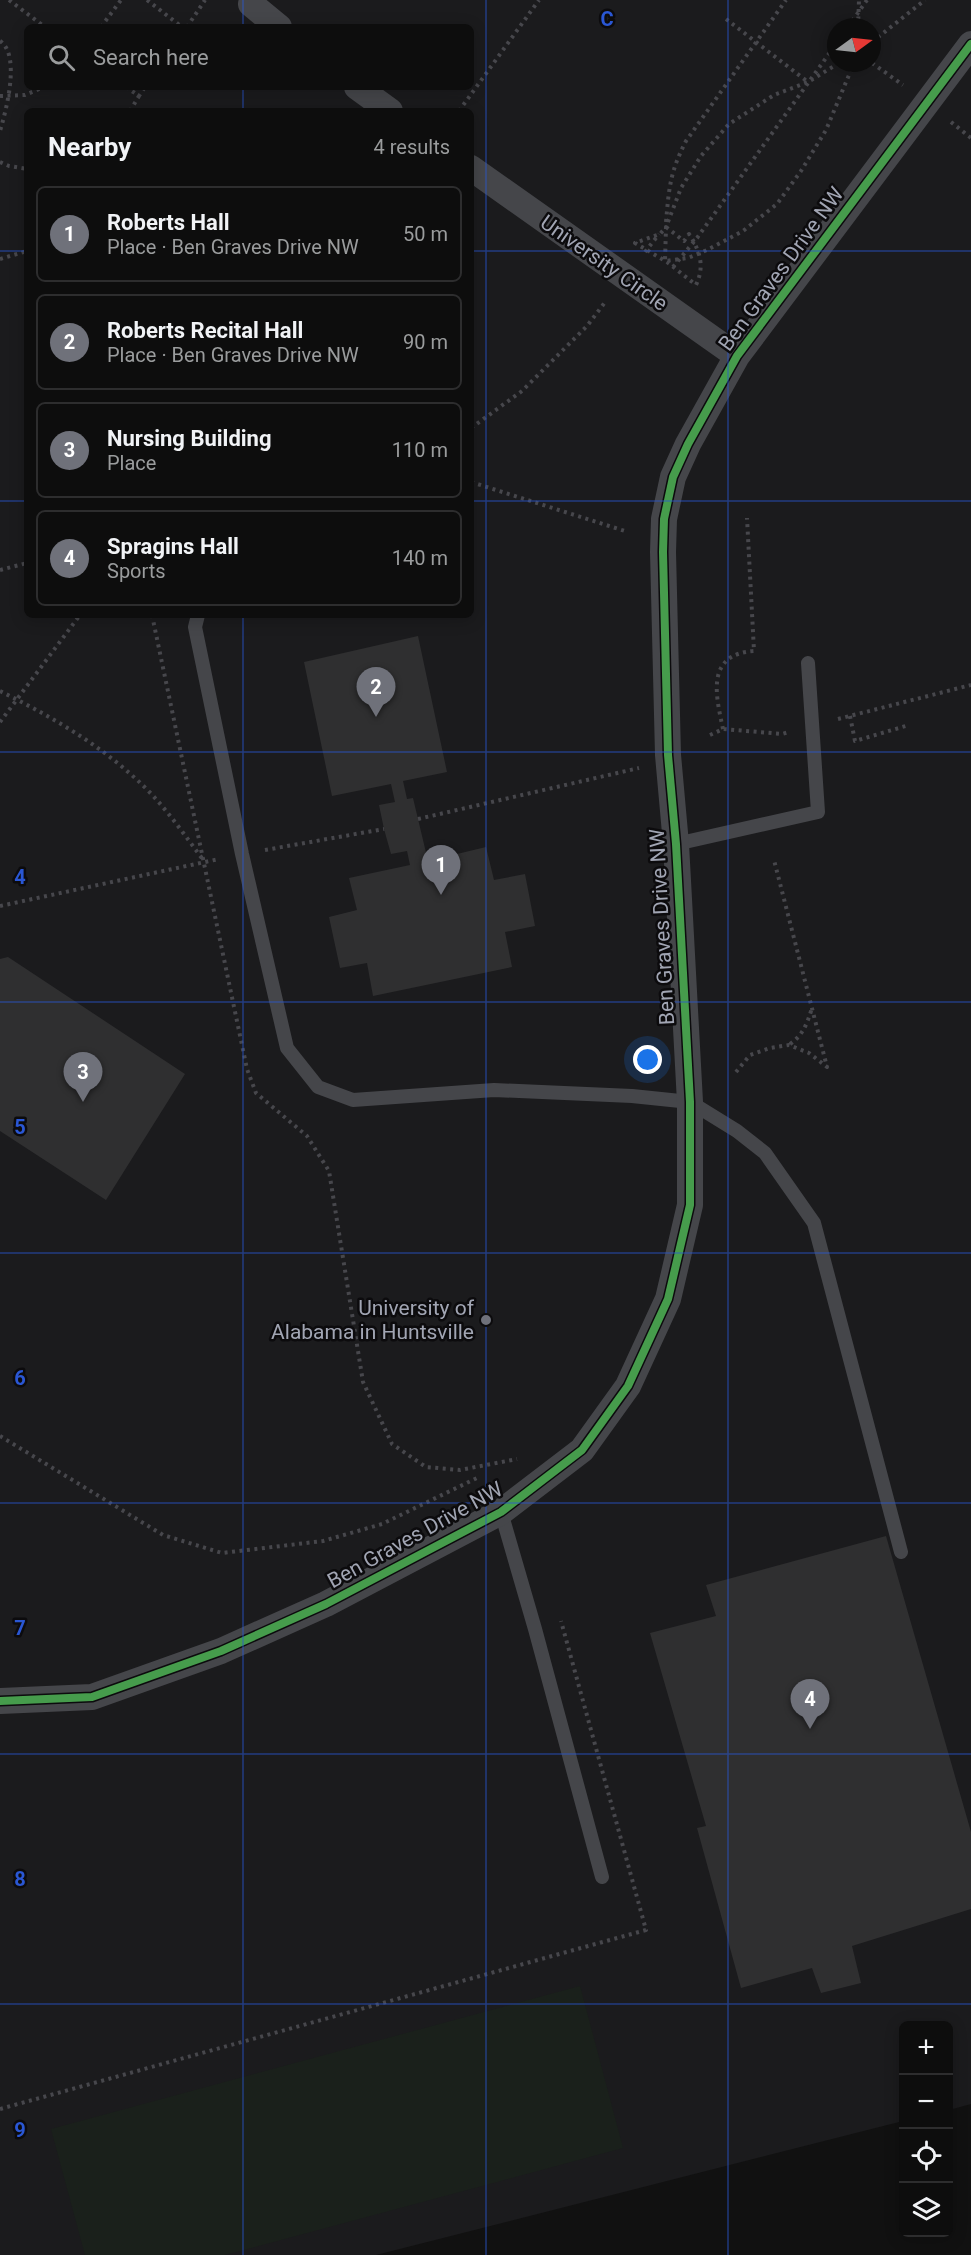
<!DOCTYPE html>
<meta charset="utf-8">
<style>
:root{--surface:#0d0d0d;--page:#1b1b1b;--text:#f1f3f6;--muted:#9a9c9d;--line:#2d2d2e;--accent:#6f717a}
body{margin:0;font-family:Roboto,sans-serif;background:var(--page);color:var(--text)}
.controls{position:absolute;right:18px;bottom:18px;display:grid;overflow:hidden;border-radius:9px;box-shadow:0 3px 15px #0003}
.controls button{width:54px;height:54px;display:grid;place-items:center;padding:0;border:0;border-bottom:2px solid var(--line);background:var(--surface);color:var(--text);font:30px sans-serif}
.compass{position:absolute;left:827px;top:18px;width:54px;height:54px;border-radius:50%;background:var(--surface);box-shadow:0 3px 15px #0003;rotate:75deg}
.you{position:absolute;left:648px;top:1060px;width:21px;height:21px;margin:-15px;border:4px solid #fff;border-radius:50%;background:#1a73e8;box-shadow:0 0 0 9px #1a73e833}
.badge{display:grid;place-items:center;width:39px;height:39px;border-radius:50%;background:var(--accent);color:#fff;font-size:20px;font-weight:700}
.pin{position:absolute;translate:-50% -50px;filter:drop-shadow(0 2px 3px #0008)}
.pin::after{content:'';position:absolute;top:32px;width:21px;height:18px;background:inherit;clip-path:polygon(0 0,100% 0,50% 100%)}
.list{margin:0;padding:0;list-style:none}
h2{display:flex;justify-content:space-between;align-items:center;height:78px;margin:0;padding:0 24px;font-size:26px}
h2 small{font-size:20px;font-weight:400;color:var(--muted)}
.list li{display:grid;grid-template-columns:39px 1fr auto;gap:18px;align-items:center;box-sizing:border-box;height:96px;margin:0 12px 12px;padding:0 12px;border:2px solid var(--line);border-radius:9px}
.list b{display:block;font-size:22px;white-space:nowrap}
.list p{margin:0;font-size:20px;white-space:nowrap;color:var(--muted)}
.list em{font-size:20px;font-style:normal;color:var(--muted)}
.icon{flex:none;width:33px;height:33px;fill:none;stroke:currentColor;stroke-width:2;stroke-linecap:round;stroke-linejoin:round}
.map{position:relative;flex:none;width:971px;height:2255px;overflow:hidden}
.search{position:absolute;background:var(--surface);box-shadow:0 3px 15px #0003;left:24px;top:24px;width:450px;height:66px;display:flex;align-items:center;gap:15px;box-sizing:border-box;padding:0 21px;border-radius:9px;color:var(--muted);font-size:22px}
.panel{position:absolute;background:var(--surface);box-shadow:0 3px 15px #0003;left:24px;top:108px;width:450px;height:510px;border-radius:9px}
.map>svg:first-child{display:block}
.built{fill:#1b1b1d;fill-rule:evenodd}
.green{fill:#1a201b}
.building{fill:#2f2f30}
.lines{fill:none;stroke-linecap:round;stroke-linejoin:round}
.path{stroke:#47474c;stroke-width:4;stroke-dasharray:3 4.5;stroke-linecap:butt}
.service{stroke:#45464a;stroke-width:14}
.minor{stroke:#45464a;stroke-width:26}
.cycleway-casing{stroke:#0c0b0d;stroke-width:11}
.cycleway{stroke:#469c4c;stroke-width:8}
.grid{fill:none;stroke:#2a57d4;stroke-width:1.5;stroke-opacity:0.55}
.poi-dot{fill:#6f717a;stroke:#0c0b0d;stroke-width:2}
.labels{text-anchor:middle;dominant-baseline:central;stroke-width:5;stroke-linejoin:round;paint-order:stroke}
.street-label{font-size:21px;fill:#a1a5b3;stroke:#0c0b0d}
.poi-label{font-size:21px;fill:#a1a5b3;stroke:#0c0b0d;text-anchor:end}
.grid-label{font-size:20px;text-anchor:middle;font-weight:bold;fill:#2a57d4;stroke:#0c0b0d;stroke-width:5;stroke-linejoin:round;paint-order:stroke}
</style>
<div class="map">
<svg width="971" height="2255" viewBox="0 0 971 2255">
<rect width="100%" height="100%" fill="#111"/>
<path class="built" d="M0,0H971V2104L949,2110L948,2026H904L903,2121L376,2255H0ZM27,27H471V87H27ZM836,27H872V63H836ZM27,111H471V615H27Z"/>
<path class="green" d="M580,1986L623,2148L225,2255H85L51,2129Z"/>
<path class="building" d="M418,636L447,772L403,781L407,799L413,798L428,861L486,847L494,880L525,874L535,926L505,932L512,967L373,996L367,963L340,968L329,917L357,910L349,878L410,865L407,851L391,854L384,829L379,805L395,802L391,784L332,796L304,662Z
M8,957L185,1074L106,1200L0,1131V959Z
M886,1536L971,1832V1909L852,1946L861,1983L821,1993L812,1968L741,1988L697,1828L706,1826L650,1633L716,1616L706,1585Z"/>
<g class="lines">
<path class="path" d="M9,0L45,27
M147,0L182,27
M726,19L808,82
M101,27L121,0
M187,27L205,0
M848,27L867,0
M858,27L859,0
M0,41C21,55 6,111 0,131
M872,42L925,0
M839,63L808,82L774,95L729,124L701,156L681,188L666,227L665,261L688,258L707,250L743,231L777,204L801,171L826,130L854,63
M872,63L903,85
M126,87L139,96L145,87
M0,96L25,95L44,87
M130,111L139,96
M459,111L539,0
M951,122L971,138
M0,162L9,166L27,169
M666,222C669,188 670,172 686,141L786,0
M666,227L684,241L689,234C700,251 705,266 696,285L667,262L635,243L660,234Z
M645,252L659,234
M0,259L27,251
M673,267L697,238L836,44
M471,428L522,391L587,326L606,301
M471,482L628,532
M0,570L27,563
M152,615L247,1069L256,1093L307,1136L329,1171L363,1382L392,1444L426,1467L460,1470L517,1459
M0,691C48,715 96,742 136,779C162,802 183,833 204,861
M850,716L855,741L909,725
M838,719L971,685
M0,722L80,615
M723,729C716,696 705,654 754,651L747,518
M710,735L723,729L782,734L789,732
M418,819L639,768
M265,850L384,829
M0,906L219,859
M790,1044C803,1035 807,1024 812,1008
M736,1072L750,1055L770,1048L789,1045L809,1053L827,1067L774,860
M0,1436L163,1535L222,1553L323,1541L382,1524L477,1478
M0,2109L646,1930L561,1621"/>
<path class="service" d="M198,615L195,627L242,854L287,1048L318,1087L353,1100L494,1090L632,1096L690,1102L737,1131L765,1153L814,1223L901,1552
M676,844L818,812L808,663
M501,1512L535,1629L602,1877"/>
<path class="minor" d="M251,4L279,27
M357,87L390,111
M471,168L737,356
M0,1701L92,1697L221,1651L326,1604L501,1512L582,1450L628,1386L668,1299L690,1205V1102L676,844L668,755L663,552L664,519L673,477L688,444L737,356L971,44"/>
<defs>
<path id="cycleway" d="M0,1701L92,1697L221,1651L326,1604L501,1512L582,1450L628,1386L668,1299L690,1205V1102L676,844L668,755L663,552L664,519L673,477L688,444L737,356L971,44"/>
</defs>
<use href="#cycleway" class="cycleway-casing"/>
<use href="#cycleway" class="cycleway"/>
</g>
<path class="grid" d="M243,0V27M486,0V2255M728,0V2255M243,87V111M0,251H27M471,251H971M0,501H27M471,501H971M243,615V2255M0,752H971M0,1002H971M0,1253H971M0,1503H971M0,1754H971M0,2004H971"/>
<circle class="poi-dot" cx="486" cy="1320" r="6"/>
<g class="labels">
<g class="street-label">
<text transform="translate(604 263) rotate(35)">University Circle</text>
<text transform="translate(781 269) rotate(-54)">Ben Graves Drive NW</text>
<text transform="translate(662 927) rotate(-93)">Ben Graves Drive NW</text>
<text transform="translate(415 1535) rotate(-29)">Ben Graves Drive NW</text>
</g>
<g class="poi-label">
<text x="474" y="1308">University of<tspan x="474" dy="24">Alabama in Huntsville</tspan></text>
</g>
</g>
<g class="grid-label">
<text x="607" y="26">C</text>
<text x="20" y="884">4</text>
<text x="20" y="1134">5</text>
<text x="20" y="1385">6</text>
<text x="20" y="1635">7</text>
<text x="20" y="1886">8</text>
<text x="20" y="2137">9</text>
</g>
</svg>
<div class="controls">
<button>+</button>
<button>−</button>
<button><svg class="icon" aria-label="locate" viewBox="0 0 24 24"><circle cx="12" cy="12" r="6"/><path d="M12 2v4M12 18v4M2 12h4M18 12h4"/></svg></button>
<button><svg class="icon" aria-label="layers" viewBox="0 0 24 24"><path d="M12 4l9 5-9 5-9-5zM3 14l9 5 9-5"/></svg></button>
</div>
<svg class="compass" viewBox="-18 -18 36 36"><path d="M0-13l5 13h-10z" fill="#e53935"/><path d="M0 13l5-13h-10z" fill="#9a9c9d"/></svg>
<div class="you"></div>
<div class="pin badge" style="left:441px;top:895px">1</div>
<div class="pin badge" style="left:376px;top:717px">2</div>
<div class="pin badge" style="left:83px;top:1102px">3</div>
<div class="pin badge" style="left:810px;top:1729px">4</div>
<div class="search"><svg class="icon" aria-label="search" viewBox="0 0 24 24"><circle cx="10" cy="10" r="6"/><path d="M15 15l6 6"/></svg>Search here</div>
<section class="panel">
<h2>Nearby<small>4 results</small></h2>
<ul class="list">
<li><span class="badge">1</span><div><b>Roberts Hall</b><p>Place · Ben Graves Drive NW</p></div><em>50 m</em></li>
<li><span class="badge">2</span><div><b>Roberts Recital Hall</b><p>Place · Ben Graves Drive NW</p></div><em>90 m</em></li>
<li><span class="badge">3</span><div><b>Nursing Building</b><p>Place</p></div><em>110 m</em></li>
<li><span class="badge">4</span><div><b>Spragins Hall</b><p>Sports</p></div><em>140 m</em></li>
</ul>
</section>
</div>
